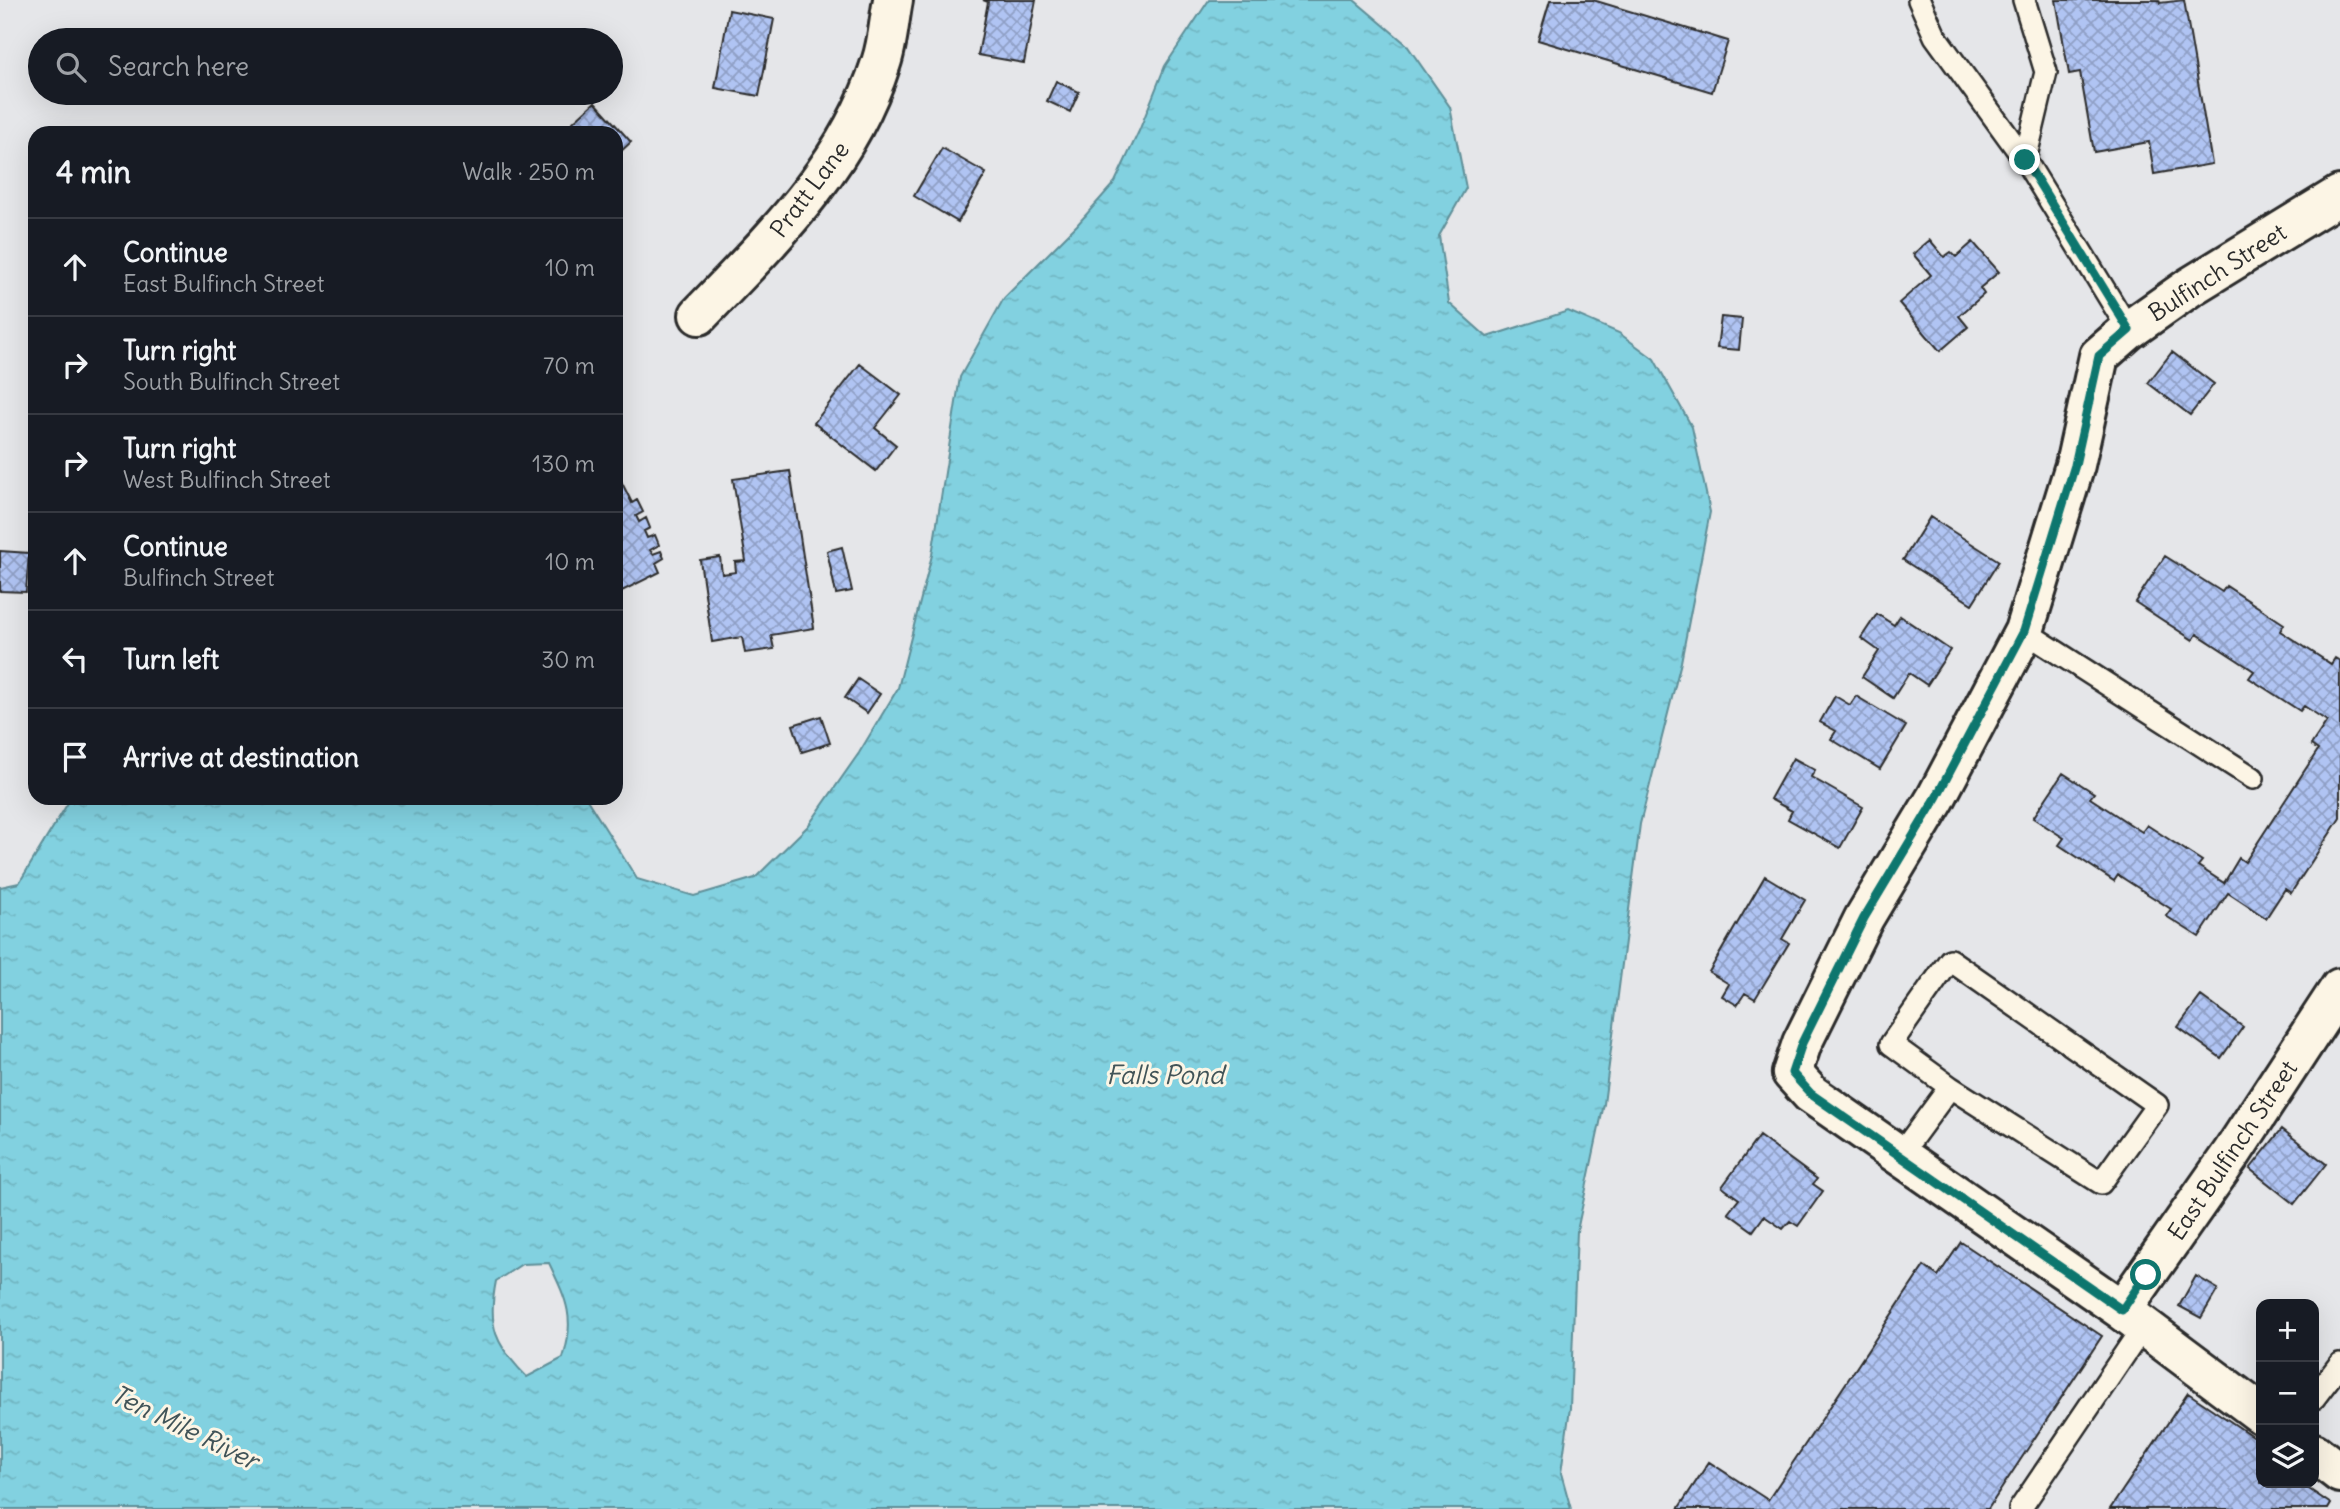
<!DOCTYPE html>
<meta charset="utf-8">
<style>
:root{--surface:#171b24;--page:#242831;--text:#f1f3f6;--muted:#9ea1a6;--line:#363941}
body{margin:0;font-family:Delius,sans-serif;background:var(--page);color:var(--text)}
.controls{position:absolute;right:21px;bottom:21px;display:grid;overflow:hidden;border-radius:14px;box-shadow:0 7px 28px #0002}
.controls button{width:63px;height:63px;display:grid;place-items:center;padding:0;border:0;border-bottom:2px solid var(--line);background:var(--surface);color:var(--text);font:35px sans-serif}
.stop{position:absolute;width:21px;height:21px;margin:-16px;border:5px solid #0f766e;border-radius:50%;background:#fff}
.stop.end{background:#0f766e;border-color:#fff;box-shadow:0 2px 7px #0008}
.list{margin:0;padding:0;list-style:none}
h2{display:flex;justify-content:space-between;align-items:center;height:91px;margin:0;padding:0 28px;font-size:30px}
h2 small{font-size:23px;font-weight:400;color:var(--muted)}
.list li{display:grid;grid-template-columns:46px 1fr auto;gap:21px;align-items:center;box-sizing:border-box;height:98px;padding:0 28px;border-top:2px solid var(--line)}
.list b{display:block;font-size:26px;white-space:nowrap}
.list p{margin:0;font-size:23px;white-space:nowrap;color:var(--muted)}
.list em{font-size:23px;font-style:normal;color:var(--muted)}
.icon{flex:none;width:38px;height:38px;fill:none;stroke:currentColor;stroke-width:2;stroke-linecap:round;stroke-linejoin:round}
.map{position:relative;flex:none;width:2340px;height:1509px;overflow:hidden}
.search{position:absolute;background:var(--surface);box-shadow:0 7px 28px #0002;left:28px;top:28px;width:595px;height:77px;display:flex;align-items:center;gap:18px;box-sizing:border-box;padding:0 24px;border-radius:38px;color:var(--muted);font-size:26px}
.panel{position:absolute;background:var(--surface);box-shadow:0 7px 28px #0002;left:28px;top:126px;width:595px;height:679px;border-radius:21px}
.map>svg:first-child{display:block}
.water{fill:url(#water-ripples);stroke:#5f8f98;stroke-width:2;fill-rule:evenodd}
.building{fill:url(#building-cross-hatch);stroke:#2b2b2b;stroke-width:2}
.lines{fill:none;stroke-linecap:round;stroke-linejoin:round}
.service-casing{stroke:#2b2b2b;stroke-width:26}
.minor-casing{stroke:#2b2b2b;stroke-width:44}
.service{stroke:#fcf5e5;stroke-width:21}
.minor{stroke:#fcf5e5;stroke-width:38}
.route{stroke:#0f766e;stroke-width:9}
.labels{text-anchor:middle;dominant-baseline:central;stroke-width:6;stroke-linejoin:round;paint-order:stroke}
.street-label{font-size:24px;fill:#2b2b2b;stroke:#fcf5e5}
.water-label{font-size:26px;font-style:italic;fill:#415458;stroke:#fcf5e5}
</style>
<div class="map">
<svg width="2340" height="1509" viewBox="0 0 2340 1509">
<defs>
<pattern id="water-ripples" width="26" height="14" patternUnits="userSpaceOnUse" patternTransform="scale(1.75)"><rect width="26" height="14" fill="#82d1e0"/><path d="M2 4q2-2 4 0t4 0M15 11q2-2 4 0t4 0" fill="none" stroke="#70b4c0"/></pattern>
<pattern id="building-cross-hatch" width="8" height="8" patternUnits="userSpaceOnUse" patternTransform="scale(1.75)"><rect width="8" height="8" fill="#b0c4f3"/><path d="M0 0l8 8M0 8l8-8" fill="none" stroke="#8f9fc5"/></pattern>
</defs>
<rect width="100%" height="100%" fill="#e5e6e9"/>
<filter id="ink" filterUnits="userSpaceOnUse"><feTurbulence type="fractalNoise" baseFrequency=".0143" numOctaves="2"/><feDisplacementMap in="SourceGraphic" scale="14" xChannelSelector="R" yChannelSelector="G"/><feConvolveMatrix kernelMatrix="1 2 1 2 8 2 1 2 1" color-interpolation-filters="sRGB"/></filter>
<g filter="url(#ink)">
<path class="water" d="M1209,0H1354L1406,44L1450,107L1466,188L1439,236L1449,303L1487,337L1568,311L1619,333L1654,359L1692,427L1710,512L1681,662L1640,824L1604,1104L1577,1231L1570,1408L1561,1473L1571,1509H0V887L19,883L71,798H586L637,879L694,896L755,878L808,826L859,753L898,688L932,555L960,377L1004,298L1077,225L1115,182L1139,131L1165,66ZM549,1263C566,1299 576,1318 563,1358L527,1377C495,1345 487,1326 496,1281L522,1264Z"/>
<path class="building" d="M983,0H1036L1024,63L978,55L988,2Z
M1550,0H1593L1728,41L1712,92L1538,40Z
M2056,0H2159L2160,3L2184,0L2212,164L2154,174L2149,142L2094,152L2080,72L2069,74Z
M729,10L774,19L759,96L715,88Z
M1056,81L1079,92L1070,112L1047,101Z
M595,102L631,142L616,156V133H561Z
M942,148L986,173L958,222L914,196Z
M1930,240L1944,257L1951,252L1956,257L1973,242L1999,272L1980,288L1984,294L1959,316L1968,327L1940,351L1899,303L1931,275L1913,254Z
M1721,317L1742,319L1739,350L1717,348Z
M2172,352L2214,384L2190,415L2148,383Z
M860,364L901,395L875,428L896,445L876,471L814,423Z
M616,471L632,503L637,500L643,512L636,516L639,522L646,518L650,528L644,531L647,538L655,535L659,545L650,550L653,554L661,551L664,558L656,563L660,572L622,591L616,579Z
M790,471L814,628L771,635L774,649L745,653L742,637L712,642L700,560L720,557L722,574L736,572L735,562L746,561L733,479Z
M1930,517L1999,561L1972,604L1903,560Z
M842,547L852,591L836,594L827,551Z
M0,551L29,553L26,592L0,591Z
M2165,556L2222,592L2226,586L2284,624L2280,631L2331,664L2335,658L2340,661V818L2291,893L2285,889L2266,918L2228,893L2199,937L2166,916L2171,909L2118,875L2114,881L2059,845L2064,838L2033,818L2063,773L2094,793L2090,798L2142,832L2147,825L2202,861L2198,866L2224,883L2239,858L2245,862L2318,750L2311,745L2327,721L2304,706L2300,711L2249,678L2254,671L2197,634L2193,640L2135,602Z
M1877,614L1894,625L1900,616L1950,650L1927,685L1909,673L1893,698L1862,677L1879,651L1861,638Z
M858,679L880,694L867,713L845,698Z
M1835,696L1850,705L1856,696L1906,726L1880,769L1831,739L1836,731L1820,722Z
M821,716L830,743L802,752L793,725Z
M1793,758L1815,770L1811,777L1863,807L1840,848L1788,819L1792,811L1770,799Z
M1765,876L1805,900L1782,939L1789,943L1755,999L1745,993L1737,1005L1722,996L1729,984L1709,972Z
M2201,996L2243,1027L2221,1058L2178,1027Z
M2282,1129L2326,1164L2294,1204L2250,1169Z
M1759,1136L1817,1179L1813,1184L1823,1191L1798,1226L1790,1221L1783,1229L1764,1216L1753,1231L1728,1213L1739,1199L1722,1187Z
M1961,1242L2102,1336L1988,1509H1678L1709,1462L1768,1500L1924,1266L1938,1276Z
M2196,1276L2218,1289L2201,1318L2179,1306Z
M2188,1393L2261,1442V1483H2300L2331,1504L2328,1509H2110Z"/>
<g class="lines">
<defs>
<path id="service" d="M1919,0L1935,36L2025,160L2129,330
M2024,0L2046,72L2025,160
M2024,631L2253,778
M1900,1155L1950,1087L1891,1044L1950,960L2157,1105L2101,1183L1950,1087
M2314,1398L2340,1364
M2020,1509L2143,1327"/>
<path id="minor" d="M699,315C772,239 848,166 881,63C888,43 889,20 893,0
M2122,1310L2232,1153L2340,988
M2261,1414L2122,1310L1811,1094L1792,1073L1802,1043L1864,918L1936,798L2024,631L2075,465L2099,356L2129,330L2190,287L2340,195
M2314,1453L2340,1473"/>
</defs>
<use href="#service" class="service-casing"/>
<use href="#minor" class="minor-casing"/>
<use href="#service" class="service"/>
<use href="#minor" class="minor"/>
</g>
</g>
<g class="lines" filter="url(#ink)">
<path class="route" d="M2025,160L2129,330L2099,356L2075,465L2024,631L1936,798L1864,918L1802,1043L1792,1073L1811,1094L2122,1310L2146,1275"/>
</g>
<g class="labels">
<g class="street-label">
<text transform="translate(809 189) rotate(-53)">Pratt Lane</text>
<text transform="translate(2217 272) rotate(-33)">Bulfinch Street</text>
<text transform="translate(2232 1150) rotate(-56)">East Bulfinch Street</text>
</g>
<g class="water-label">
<text x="1165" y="1074">Falls Pond</text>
<text transform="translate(185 1427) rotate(26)">Ten Mile River</text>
</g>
</g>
</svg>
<div class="controls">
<button>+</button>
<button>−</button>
<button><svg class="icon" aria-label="layers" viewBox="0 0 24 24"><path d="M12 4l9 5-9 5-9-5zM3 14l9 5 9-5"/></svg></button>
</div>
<div class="stop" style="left:2146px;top:1275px"></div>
<div class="stop end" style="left:2025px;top:160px"></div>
<div class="search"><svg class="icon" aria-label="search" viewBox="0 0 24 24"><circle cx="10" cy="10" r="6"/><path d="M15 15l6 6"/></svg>Search here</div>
<section class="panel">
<h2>4 min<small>Walk · 250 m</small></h2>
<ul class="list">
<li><svg class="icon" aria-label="ahead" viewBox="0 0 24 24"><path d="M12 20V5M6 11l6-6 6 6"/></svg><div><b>Continue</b><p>East Bulfinch Street</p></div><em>10 m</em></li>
<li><svg class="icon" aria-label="right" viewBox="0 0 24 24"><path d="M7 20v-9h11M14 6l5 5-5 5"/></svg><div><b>Turn right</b><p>South Bulfinch Street</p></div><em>70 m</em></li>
<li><svg class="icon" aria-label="right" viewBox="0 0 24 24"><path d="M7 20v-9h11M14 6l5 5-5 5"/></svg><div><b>Turn right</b><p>West Bulfinch Street</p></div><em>130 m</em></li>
<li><svg class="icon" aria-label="ahead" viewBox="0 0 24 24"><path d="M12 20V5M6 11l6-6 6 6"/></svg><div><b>Continue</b><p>Bulfinch Street</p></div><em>10 m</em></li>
<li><svg class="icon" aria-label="left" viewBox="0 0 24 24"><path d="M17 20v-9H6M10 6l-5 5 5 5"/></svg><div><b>Turn left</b></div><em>30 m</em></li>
<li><svg class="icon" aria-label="arrive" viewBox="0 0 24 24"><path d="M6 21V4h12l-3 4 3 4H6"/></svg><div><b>Arrive at destination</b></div></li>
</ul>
</section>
</div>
